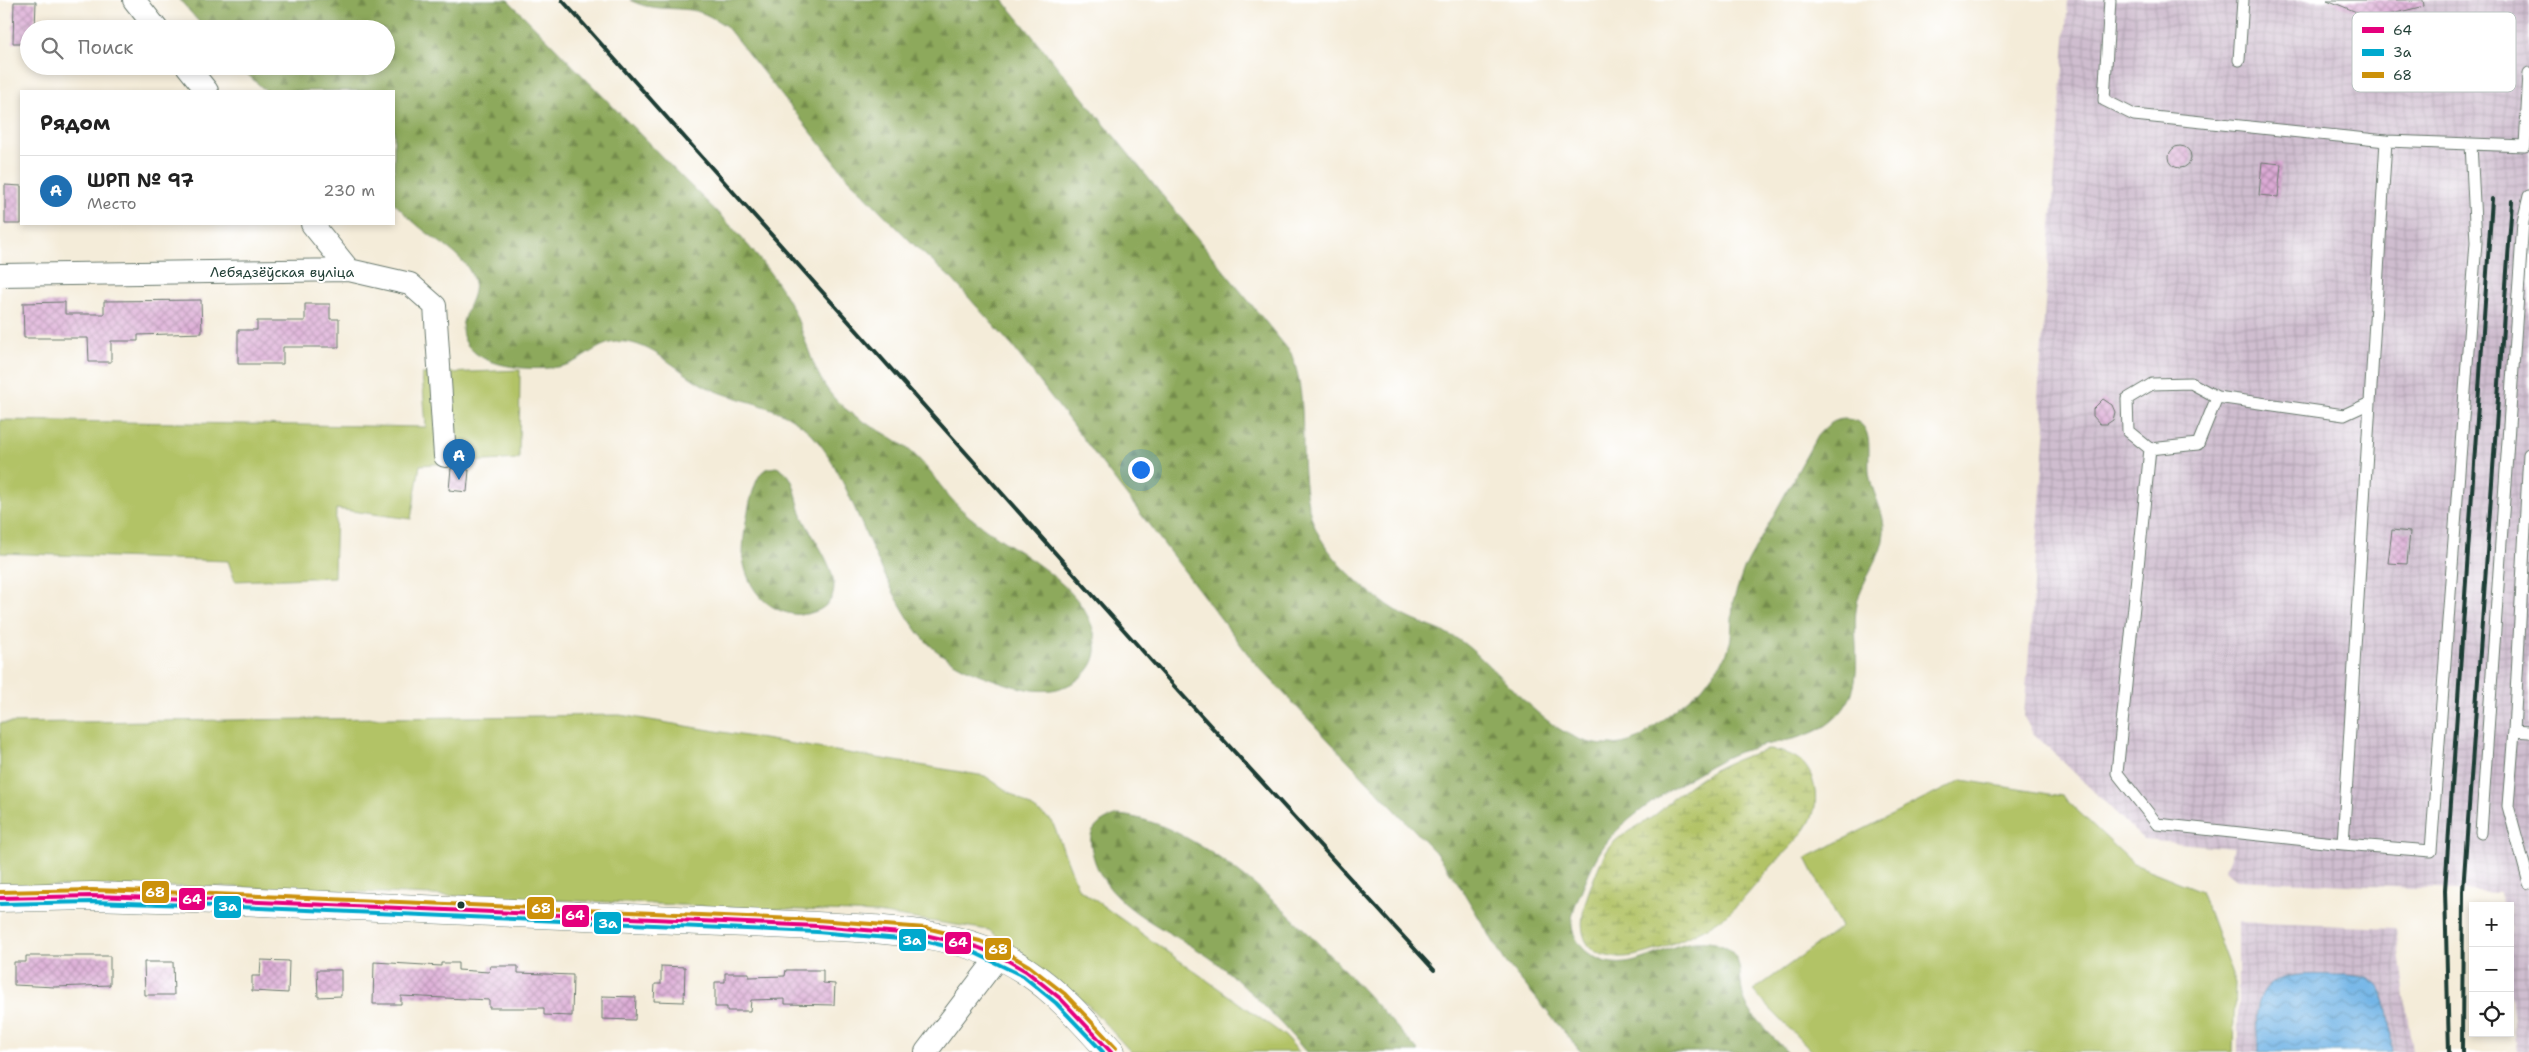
<!DOCTYPE html>
<html lang="ru">
<meta charset="utf-8">
<style>
:root{--surface:#fff;--page:#f6f6f6;--text:#222;--muted:#767676;--line:#e0e0e0;--accent:#1f6fb2}
body{margin:0;font-family:"Shantell Sans",sans-serif;background:var(--page);color:var(--text)}
.controls{position:absolute;right:15px;bottom:15px;display:grid;overflow:hidden;border-radius:0px;box-shadow:0 2px 8px #0003}
.controls button{width:45px;height:45px;display:grid;place-items:center;padding:0;border:0;border-bottom:1px solid var(--line);background:var(--surface);color:var(--text);font:25px sans-serif}
.you{position:absolute;left:1140px;top:469px;width:18px;height:18px;margin:-12px;border:4px solid #fff;border-radius:50%;background:#1a73e8;box-shadow:0 0 0 8px #1a73e833}
.badge{display:grid;place-items:center;width:32px;height:32px;border-radius:50%;background:var(--accent);color:#fff;font-size:16px;font-weight:700}
.pin{position:absolute;translate:-50% -41px;filter:drop-shadow(0 1px 2px #0008)}
.pin::after{content:'';position:absolute;top:26px;width:18px;height:15px;background:inherit;clip-path:polygon(0 0,100% 0,50% 100%)}
.list{margin:0;padding:0;list-style:none}
h2{display:flex;justify-content:space-between;align-items:center;height:65px;margin:0;padding:0 20px;font-size:21px}
h2 small{font-size:16px;font-weight:400;color:var(--muted)}
.list li{display:grid;grid-template-columns:32px 1fr auto;gap:15px;align-items:center;box-sizing:border-box;height:70px;padding:0 20px;border-top:1px solid var(--line)}
.list b{display:block;font-size:19px;white-space:nowrap}
.list p{margin:0;font-size:16px;white-space:nowrap;color:var(--muted)}
.list em{font-size:16px;font-style:normal;color:var(--muted)}
.icon{flex:none;width:28px;height:28px;fill:none;stroke:currentColor;stroke-width:2;stroke-linecap:round;stroke-linejoin:round}
.map{position:relative;flex:none;width:2529px;height:1052px;overflow:hidden}
.search{position:absolute;background:var(--surface);box-shadow:0 2px 8px #0003;left:20px;top:20px;width:375px;height:55px;display:flex;align-items:center;gap:12px;box-sizing:border-box;padding:0 18px;border-radius:28px;color:var(--muted);font-size:19px}
.panel{position:absolute;background:var(--surface);box-shadow:0 2px 8px #0003;left:20px;top:90px;width:375px;height:135px;border-radius:0px}
.map>svg:first-child{display:block}
.industrial{fill:url(#industrial-grid)}
.forest{fill:url(#forest-firs);stroke:#567348}
.wetland{fill:url(#wetland-marsh);stroke:#68804d}
.green{fill:#b2c366;stroke:#68804d}
.water{fill:url(#water-waves);stroke:#48788d}
.building{fill:url(#building-cross-hatch)}
.lines{fill:none;stroke-linecap:round;stroke-linejoin:round}
.lane-casing{stroke:#6a7a6e;stroke-width:13}
.street-casing{stroke:#6a7a6e;stroke-width:24}
.secondary-casing{stroke:#6a7a6e;stroke-width:29}
.lane{stroke:#fff;stroke-width:11}
.street{stroke:#fff;stroke-width:22}
.secondary{stroke:#fff;stroke-width:28}
.rail{stroke:#1f3d34;stroke-width:4}
.bus-1-casing{stroke:#fff;stroke-width:8}
.bus-2-casing{stroke:#fff;stroke-width:8}
.bus-3-casing{stroke:#fff;stroke-width:8}
.bus-1{stroke:#e5007d;stroke-width:4}
.bus-2{stroke:#00a9ce;stroke-width:4}
.bus-3{stroke:#cc910a;stroke-width:4}
.bus-dot{fill:#1f3d34;stroke:#fff;stroke-width:2}
.labels{text-anchor:middle;dominant-baseline:central;stroke-width:4;stroke-linejoin:round;paint-order:stroke}
.street-label{font-size:14px;fill:#1f3d34;stroke:#fff}
.key{fill:#fff;stroke:#bcc5c2;stroke-width:1}
.key-label{font-size:14px;fill:#1f3d34}
.line-badge{stroke:#fff;stroke-width:2}
.badge-label{font-size:14px;text-anchor:middle;font-weight:bold;fill:#fff}
</style>
<div class="map">
<svg width="2529" height="1052" viewBox="0 0 2529 1052">
<defs>
<pattern id="industrial-grid" width="8" height="8" patternUnits="userSpaceOnUse" patternTransform="scale(1.25)"><rect width="8" height="8" fill="#cfbdcf"/><path d="M0 4h8M4 0v8" fill="none" stroke="#b1a3b2"/></pattern>
<pattern id="forest-firs" width="22" height="20" patternUnits="userSpaceOnUse" patternTransform="scale(1.25)"><rect width="22" height="20" fill="#8da95b"/><path d="M5 1l3.5 6h-7zM16 11l3.5 6h-7z" fill="#738b4c"/></pattern>
<pattern id="wetland-marsh" width="20" height="14" patternUnits="userSpaceOnUse" patternTransform="scale(1.25)"><rect width="20" height="14" fill="#b2c366"/><path d="M1 5h8M5 5V1M11 12h8M15 12V8" fill="none" stroke="#90a055"/></pattern>
<pattern id="water-waves" width="16" height="10" patternUnits="userSpaceOnUse" patternTransform="scale(1.25)"><rect width="16" height="10" fill="#71b4e6"/><path d="M0 5q4-4 8 0t8 0" fill="none" stroke="#5c94bb"/></pattern>
<pattern id="building-cross-hatch" width="8" height="8" patternUnits="userSpaceOnUse" patternTransform="scale(1.25)"><rect width="8" height="8" fill="#dcaad5"/><path d="M0 0l8 8M0 8l8-8" fill="none" stroke="#b28cae"/></pattern>
</defs>
<rect width="100%" height="100%" fill="#fff"/>
<filter id="ink" filterUnits="userSpaceOnUse"><feTurbulence type="fractalNoise" baseFrequency=".02" numOctaves="2"/><feDisplacementMap in="SourceGraphic" scale="10" xChannelSelector="R" yChannelSelector="G"/><feConvolveMatrix kernelMatrix="1 2 1 2 8 2 1 2 1" color-interpolation-filters="sRGB"/></filter>
<filter id="wash" filterUnits="userSpaceOnUse"><feTurbulence type="fractalNoise" baseFrequency=".0096" numOctaves="4" result="noise"/><feDisplacementMap in="SourceGraphic" scale="20" xChannelSelector="R" yChannelSelector="G"/><feGaussianBlur stdDeviation="1.12" result="paint"/><feColorMatrix in="noise" values="0 0 0 0 0 0 0 0 0 0 0 0 0 0 0 0 0 1.4 0 .05"/><feComposite in="paint" operator="in"/></filter>
<g filter="url(#wash)">
<rect width="100%" height="100%" fill="#f4ecd9"/>
<path class="industrial" d="M2068,0H2529V1052H2517L2510,988V906H2501L2500,892L2237,880L2224,871L2234,848L2144,840L2032,732L2024,717L2046,424L2038,398Z
M2238,922L2396,928L2412,1052H2238Z"/>
<path class="forest" d="M180,0H508C562,54 615,109 668,163C699,195 733,225 760,260C772,275 783,290 792,307C807,338 812,376 837,401C857,422 886,431 908,449C928,465 940,488 958,506C999,548 1088,577 1096,643C1099,667 1078,684 1057,689C1035,694 1012,686 992,679C971,672 950,662 933,648C898,618 867,534 847,491C834,464 822,440 797,422C772,404 737,401 709,388C681,375 657,346 626,342C600,339 588,358 566,365C542,372 494,369 474,352C445,327 479,303 474,282C469,258 439,243 422,229C412,221 403,212 394,203V91H266L238,66H386V29H205Z
M630,0H1003L1291,353C1313,408 1293,469 1314,525C1328,560 1374,600 1407,617C1425,626 1445,630 1462,642C1513,680 1566,771 1640,738L1702,688L1726,656L1731,639L1733,601L1744,569L1817,436C1825,427 1834,418 1847,419C1879,422 1865,458 1870,478C1874,497 1885,513 1884,532C1883,559 1862,578 1857,603C1851,634 1864,670 1849,700C1824,746 1773,737 1732,755C1701,768 1626,815 1607,842C1595,857 1588,875 1581,892C1576,902 1571,915 1572,926C1573,936 1580,946 1587,952C1632,986 1669,932 1714,943C1751,952 1734,982 1747,1006C1757,1023 1774,1037 1787,1052H1581L1505,961L1458,883L1435,852L1254,662L1013,347L953,280L916,247L847,177L726,26C715,19 704,12 691,10C669,7 650,11 630,0Z
M776,467C798,473 794,500 804,520C814,542 856,591 819,610C806,616 793,616 779,610C760,602 748,584 744,564C740,546 750,485 762,472C766,468 771,468 776,467Z
M1118,815C1221,823 1352,978 1419,1052H1306C1279,1020 1250,990 1217,963C1172,928 1100,910 1091,845C1088,828 1103,819 1118,815Z"/>
<path class="wetland" d="M1768,750C1787,751 1805,758 1812,778C1826,821 1796,839 1771,867C1756,883 1744,901 1727,914C1712,927 1693,934 1674,943C1617,969 1560,964 1591,886C1597,871 1603,853 1614,842C1626,831 1642,825 1655,815C1665,808 1673,797 1683,790C1706,772 1739,756 1768,750Z"/>
<path class="green" d="M520,370L519,459L420,465L411,519L336,509L334,577L235,581L228,561L0,553V420L426,427L422,374Z
M620,715L985,776L1052,821L1078,888L1285,1036L1299,1052H1131L1089,1006L989,930L877,913L234,887L0,886V723Z
M1962,780L2062,796L2134,864L2201,891L2235,983L2233,1052H1812L1753,991L1841,927L1806,858Z"/>
<path class="water" d="M2346,975C2354,976 2366,976 2372,981C2392,997 2390,1030 2392,1052H2258C2258,1036 2254,1017 2259,1002C2268,966 2317,976 2346,975Z"/>
<g id="blocks">
<path class="building" d="M2327,0H2423L2424,6L2380,17L2364,15Z
M14,2H36L35,29H29V43H13Z
M2169 157a11 11 0 1 1 22 0a11 11 0 1 1-22 0Z
M2262,162L2281,164L2278,197L2259,195Z
M5,185L21,186V224H5Z
M201,300L202,333L138,335V341H111V362H89L88,338H24L23,303L65,302V314H104V301Z
M305,304H330V319H339V347H283V364H238V330H257V321H305Z
M2103,399L2112,405L2115,412L2113,420L2107,424H2100L2093,416V409Z
M451,468L469,470L467,492L449,490Z
M2392,530L2410,532L2407,564L2388,563Z
M26,956H110V985L55,987L14,985V962H26Z
M261,960L289,961L288,993L252,991V976H260Z
M144,962H173L174,995H145Z
M374,962L441,966V963H458V970L489,972L490,966H518V973L573,975L572,1016L544,1015V1008H489V1000L401,996V1004H373Z
M661,966L685,967L684,1002L654,1001L655,984H661Z
M317,970H341V996L318,997Z
M786,970H823V983L835,984L834,1005L785,1004V999L751,1000L750,1011H727V1007H715V982H725V973H749V977L785,976Z
M602,996L636,997L635,1020L602,1019Z"/>
</g>
</g>
<g filter="url(#ink)">
<use href="#blocks" fill-opacity="0" stroke="#6a7a6e" stroke-width="1"/>
<g class="lines">
<defs>
<path id="lane" d="M2110,0L2104,100L2134,115L2386,141
M2239,60L2243,0
M2386,141L2471,144L2476,242L2431,851L2343,844Z
M2471,144L2525,146L2529,73
M2150,449L2198,444L2217,397
M2529,454L2514,731L2529,732
M2514,731L2508,806L2529,883
M2481,833L2523,222L2529,196
M2343,844L2157,824L2117,773L2150,449L2128,431L2127,399L2152,384L2191,383L2217,397L2344,415L2370,403"/>
<path id="street" d="M134,0L157,29
M187,66L207,91
M312,224L349,270
M0,275L349,270L410,284L435,306L445,456
M926,1052L998,957"/>
<path id="secondary" d="M0,898L92,896L191,899L817,926C887,930 965,930 1026,971C1059,993 1085,1023 1111,1052"/>
</defs>
<use href="#lane" class="lane-casing"/>
<use href="#street" class="street-casing"/>
<use href="#secondary" class="secondary-casing"/>
<use href="#lane" class="lane"/>
<use href="#street" class="street"/>
<use href="#secondary" class="secondary"/>
<path class="rail" d="M562,0L1165,676L1434,970
M2449,1052L2445,890L2492,199
M2462,1052L2463,891L2512,201"/>
<defs>
<path id="bus-1" d="M0,898L92,896L191,899L817,926L925,935L977,947L1002,957L1026,971L1061,999L1111,1052"/>
<path id="bus-2" d="M0,904L92,902L191,905L817,932L924,941L975,953L1023,976L1056,1003L1103,1052"/>
<path id="bus-3" d="M0,892L92,890L191,893L817,920L926,928L980,941L1005,952L1029,966L1065,994L1116,1048"/>
</defs>
<use href="#bus-1" class="bus-1-casing"/>
<use href="#bus-2" class="bus-2-casing"/>
<use href="#bus-3" class="bus-3-casing"/>
<use href="#bus-1" class="bus-1"/>
<use href="#bus-2" class="bus-2"/>
<use href="#bus-3" class="bus-3"/>
</g>
</g>
<circle class="bus-dot" cx="461" cy="905" r="4.5"/>
<g class="labels">
<g class="street-label">
<text x="282" y="272">Лебядзёўская вуліца</text>
</g>
</g>
<rect x="2352" y="12" width="164" height="80" rx="8" class="key"/>
<rect x="2362" y="27" width="22" height="6" fill="#e5007d"/>
<rect x="2362" y="49" width="22" height="7" fill="#00a9ce"/>
<rect x="2362" y="72" width="22" height="6" fill="#cc910a"/>
<g class="key-label">
<text x="2393" y="35">64</text>
<text x="2393" y="57">3а</text>
<text x="2393" y="80">68</text>
</g>
<g class="line-badge">
<rect x="141" y="880" width="29" height="24" rx="5" fill="#cc910a"/>
<rect x="178" y="887" width="28" height="24" rx="5" fill="#e5007d"/>
<rect x="213" y="895" width="29" height="24" rx="5" fill="#00a9ce"/>
<rect x="526" y="896" width="29" height="24" rx="5" fill="#cc910a"/>
<rect x="561" y="904" width="29" height="24" rx="5" fill="#e5007d"/>
<rect x="593" y="911" width="29" height="24" rx="5" fill="#00a9ce"/>
<rect x="898" y="928" width="29" height="24" rx="5" fill="#00a9ce"/>
<rect x="944" y="931" width="28" height="24" rx="5" fill="#e5007d"/>
<rect x="984" y="937" width="28" height="24" rx="5" fill="#cc910a"/>
</g>
<g class="badge-label">
<text x="155" y="897">68</text>
<text x="192" y="904">64</text>
<text x="228" y="911">3а</text>
<text x="541" y="913">68</text>
<text x="575" y="920">64</text>
<text x="608" y="928">3а</text>
<text x="912" y="945">3а</text>
<text x="958" y="947">64</text>
<text x="998" y="954">68</text>
</g>
</svg>
<div class="controls">
<button>+</button>
<button>−</button>
<button><svg class="icon" aria-label="locate" viewBox="0 0 24 24"><circle cx="12" cy="12" r="6"/><path d="M12 2v4M12 18v4M2 12h4M18 12h4"/></svg></button>
</div>
<div class="you"></div>
<div class="pin badge" style="left:459px;top:480px">A</div>
<div class="search"><svg class="icon" aria-label="search" viewBox="0 0 24 24"><circle cx="10" cy="10" r="6"/><path d="M15 15l6 6"/></svg>Поиск</div>
<section class="panel">
<h2>Рядом<small></small></h2>
<ul class="list">
<li><span class="badge">A</span><div><b>ШРП № 97</b><p>Место</p></div><em>230 m</em></li>
</ul>
</section>
</div>
